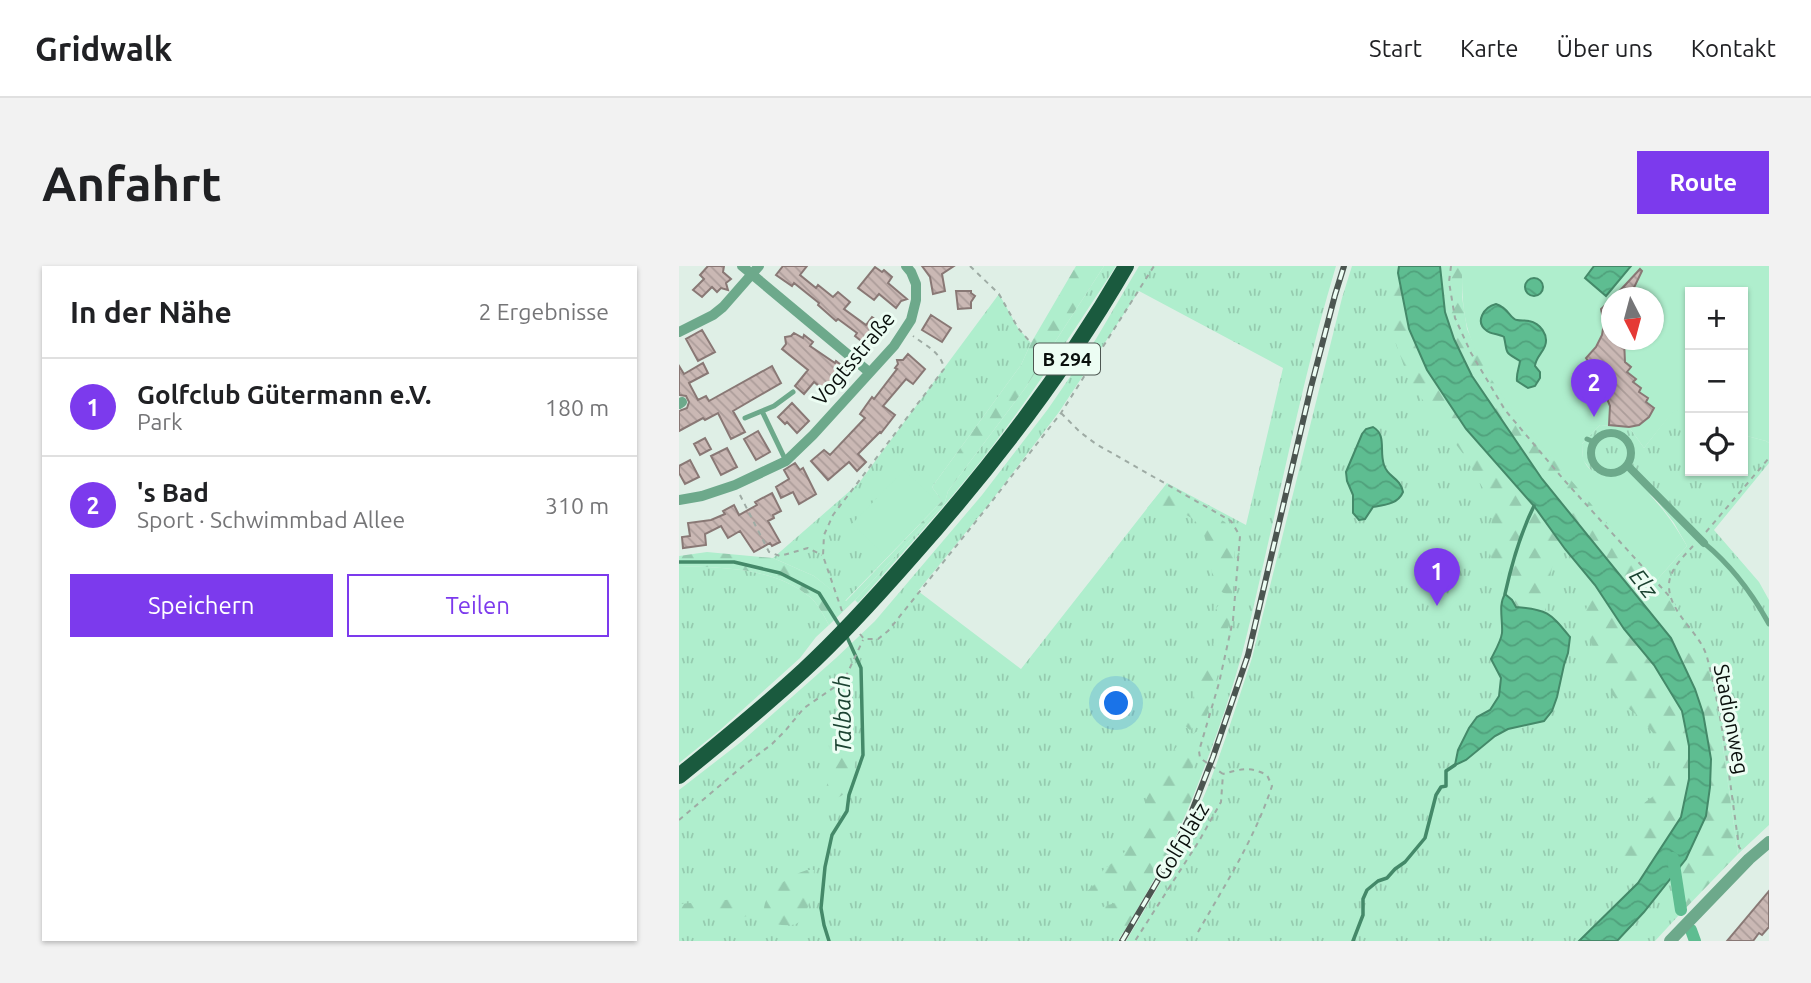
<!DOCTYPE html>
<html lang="de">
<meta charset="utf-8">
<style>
:root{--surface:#fff;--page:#f2f2f2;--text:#202124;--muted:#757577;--line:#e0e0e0;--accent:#7c3aed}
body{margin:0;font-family:Ubuntu,sans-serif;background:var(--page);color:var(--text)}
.controls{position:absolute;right:21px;top:21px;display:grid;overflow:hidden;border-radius:0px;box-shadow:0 2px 5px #0004}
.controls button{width:63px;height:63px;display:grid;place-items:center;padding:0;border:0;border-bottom:2px solid var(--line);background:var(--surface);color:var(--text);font:35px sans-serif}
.compass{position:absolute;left:922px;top:21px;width:63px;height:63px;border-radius:50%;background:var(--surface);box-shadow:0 2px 5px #0004;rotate:174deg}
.you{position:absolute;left:438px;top:438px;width:24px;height:24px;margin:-18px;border:5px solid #fff;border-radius:50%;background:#1a73e8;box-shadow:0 0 0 10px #1a73e833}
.badge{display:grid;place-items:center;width:46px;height:46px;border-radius:50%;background:var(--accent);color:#fff;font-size:23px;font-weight:700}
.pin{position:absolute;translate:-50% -58px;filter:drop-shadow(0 2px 4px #0008)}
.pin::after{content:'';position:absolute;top:37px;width:24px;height:21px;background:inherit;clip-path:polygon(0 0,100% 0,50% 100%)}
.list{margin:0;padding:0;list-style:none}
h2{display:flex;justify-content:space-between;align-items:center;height:91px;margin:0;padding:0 28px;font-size:30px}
h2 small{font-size:23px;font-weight:400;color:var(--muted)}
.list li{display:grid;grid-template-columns:46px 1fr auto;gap:21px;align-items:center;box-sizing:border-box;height:98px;padding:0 28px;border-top:2px solid var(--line)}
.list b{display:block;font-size:26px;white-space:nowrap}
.list p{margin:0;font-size:23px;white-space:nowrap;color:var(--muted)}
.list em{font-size:23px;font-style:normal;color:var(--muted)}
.actions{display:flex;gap:14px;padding:21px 28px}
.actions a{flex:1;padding:16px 0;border:2px solid var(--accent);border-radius:0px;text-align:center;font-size:24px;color:var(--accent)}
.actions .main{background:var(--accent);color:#fff}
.icon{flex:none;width:38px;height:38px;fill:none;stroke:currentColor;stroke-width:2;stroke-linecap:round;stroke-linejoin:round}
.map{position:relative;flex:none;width:1090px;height:675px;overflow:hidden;border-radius:0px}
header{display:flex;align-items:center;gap:42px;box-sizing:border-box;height:98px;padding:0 35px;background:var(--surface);border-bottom:2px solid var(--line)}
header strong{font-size:33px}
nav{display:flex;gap:38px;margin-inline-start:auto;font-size:24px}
.intro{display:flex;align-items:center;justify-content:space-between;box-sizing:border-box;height:168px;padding:0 42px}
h1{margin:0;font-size:49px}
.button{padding:18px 32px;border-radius:0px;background:var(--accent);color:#fff;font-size:24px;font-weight:700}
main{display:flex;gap:42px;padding:0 42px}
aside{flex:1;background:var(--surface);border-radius:0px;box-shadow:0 2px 5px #0004}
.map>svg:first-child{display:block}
.grass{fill:url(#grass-tufts);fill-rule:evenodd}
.forest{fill:url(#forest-firs)}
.garden{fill:#afeecd;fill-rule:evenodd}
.water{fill:url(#water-waves);stroke:#448969;stroke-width:2}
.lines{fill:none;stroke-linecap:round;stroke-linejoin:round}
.stream{stroke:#448969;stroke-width:3.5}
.canal{stroke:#5ebd91;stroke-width:12}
.building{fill:url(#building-back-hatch);stroke:#897875;stroke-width:2}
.path{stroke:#9eaba4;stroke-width:2;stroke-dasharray:5 5;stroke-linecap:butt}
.service{stroke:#6da98b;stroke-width:5}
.pedestrian{stroke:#6da98b;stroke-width:8}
.minor{stroke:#6da98b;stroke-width:10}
.tertiary{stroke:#6da98b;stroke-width:12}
.trunk{stroke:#1a5a3e;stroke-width:16}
.rail-casing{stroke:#4b5550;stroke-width:6}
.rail{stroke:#ecfdf3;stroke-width:3.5;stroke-dasharray:10;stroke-linecap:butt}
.labels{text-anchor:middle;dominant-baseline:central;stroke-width:6;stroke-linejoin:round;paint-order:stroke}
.shield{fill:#ecfdf3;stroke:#4d5651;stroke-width:2}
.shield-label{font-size:19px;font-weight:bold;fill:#090f0c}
.street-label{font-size:21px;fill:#090f0c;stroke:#ecfdf3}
.water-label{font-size:23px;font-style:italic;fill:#1b4331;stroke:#ecfdf3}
</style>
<header>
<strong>Gridwalk</strong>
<nav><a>Start</a><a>Karte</a><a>Über uns</a><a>Kontakt</a></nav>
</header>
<div class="intro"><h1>Anfahrt</h1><a class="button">Route</a></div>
<main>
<aside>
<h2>In der Nähe<small>2 Ergebnisse</small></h2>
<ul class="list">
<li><span class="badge">1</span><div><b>Golfclub Gütermann e.V.</b><p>Park</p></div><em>180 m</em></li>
<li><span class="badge">2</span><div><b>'s Bad</b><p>Sport · Schwimmbad Allee</p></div><em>310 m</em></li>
</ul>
<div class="actions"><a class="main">Speichern</a><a>Teilen</a></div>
</aside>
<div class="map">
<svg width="1090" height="675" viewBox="0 0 1090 675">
<defs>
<pattern id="grass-tufts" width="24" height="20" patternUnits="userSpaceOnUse" patternTransform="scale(1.75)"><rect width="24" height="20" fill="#afeecd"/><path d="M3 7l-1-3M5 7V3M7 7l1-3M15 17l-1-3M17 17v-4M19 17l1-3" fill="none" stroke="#95cbaf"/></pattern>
<pattern id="forest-firs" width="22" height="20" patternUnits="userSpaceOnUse" patternTransform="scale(1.75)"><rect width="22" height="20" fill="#afeecd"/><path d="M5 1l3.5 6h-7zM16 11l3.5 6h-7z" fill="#95cbaf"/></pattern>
<pattern id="water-waves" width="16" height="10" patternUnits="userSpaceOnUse" patternTransform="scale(1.75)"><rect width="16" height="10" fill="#5ebd91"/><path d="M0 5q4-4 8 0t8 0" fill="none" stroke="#50a17c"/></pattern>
<pattern id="building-back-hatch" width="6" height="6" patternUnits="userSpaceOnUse" patternTransform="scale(1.75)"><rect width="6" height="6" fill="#cab8b4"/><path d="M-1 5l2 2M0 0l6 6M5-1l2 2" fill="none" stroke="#ac9d9a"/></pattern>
</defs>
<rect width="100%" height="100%" fill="#dfefe6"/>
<path class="grass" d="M425,0H437C398,60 359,120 315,178C273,233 225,285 179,337L176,334L266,236L269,225L347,121Z
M460,0H657C628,96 608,196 585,295C578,326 571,357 563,388C535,489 494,586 439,675H0V524L62,476L157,392L196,355L303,229L369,143L417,73ZM460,25L604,102L567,259L488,217L342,403L239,325L310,238L380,146Z
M673,0H720L719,7L855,240L916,319L945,363L975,399L1003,445L959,617L900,675H447C471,635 495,595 515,553C539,501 555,446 573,392L663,32Z
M320,28L339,62L352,77L342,99L253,221L263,235L166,335L135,310L94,292L180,217Z
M996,142L1011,151V205H1064V169L1087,175L1090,177V197L1035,264L1080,316L1090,334V559L1059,588L1043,474L999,346L992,332L977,315L1008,280L995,257L975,231L941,211L928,212L915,208L904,194L903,178L921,159L950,161L965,182Z
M0,300C45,302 95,301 131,331C139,338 145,350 150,359L137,371L121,392L41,464L0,497Z
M995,609L1000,649L976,675H938L965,646Z"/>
<path class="forest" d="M397,0H425L347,121L269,225L266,236L176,334L150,359C145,350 139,338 131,331C95,301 45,302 0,300V290L28,286L94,292L135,310L167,335L263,235L253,221L342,99L352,77Z
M709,0H720L719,7L748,104L787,163L855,240L886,283L875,294L872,306L866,345L855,342L837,341L833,334L826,328L822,306L815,300L810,285L814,240L785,189L731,117L715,72L710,43L708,15Z
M761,0H783V31L788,63L798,85L816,117L849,162L992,332L1027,387L1043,474L1059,588L1000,649L995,609L1007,593L1031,521L1032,493L1024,447L1006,400L992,372L863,213L793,110L775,73L766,46Z
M484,223L546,256L554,268L556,280L553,330C551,329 544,327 543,326C526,311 535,271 515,254C496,238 482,252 468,242Z
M916,319L945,363L975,399L1003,445L1010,480V513L1002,551L959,617L943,595L965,537L976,529L985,507L980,480L974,467L960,451L933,429L925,400L915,384L909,369L906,346Z
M546,338L552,340L551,354L537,416L527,452L511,464L505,459L504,451L505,444L513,437L518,415L526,404L531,393L541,351L537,342L540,339Z
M524,463L513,503L523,507C503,563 475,617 444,667L425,657L422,643C428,637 431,640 437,636C445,632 447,625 449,617L445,610C429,612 420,624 409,635L403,634L401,632L416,618L425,603L442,590L456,574L461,562L469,525C487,516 484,509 490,493C496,479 510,468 524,463Z
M158,470L178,490L168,526L162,530L144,539C143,529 149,520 150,510C151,498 150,485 150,473Z
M128,604H135C134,618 131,652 117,658C108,661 96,658 88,656C75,631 107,611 128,604Z
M81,631L75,650L52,651L0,647V638Z"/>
<path class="garden" d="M783,0H1090V177L1087,175L1064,169V26H1011V151L996,143L965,182L950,161L921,159L903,178C904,183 903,191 905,195C914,213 933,214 949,207C976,232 990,249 1008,280L977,315C945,277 913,239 881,201C848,162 804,113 789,64C783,43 783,21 783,0ZM932,32H974V74H932Z
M225,204L259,236L207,290L173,258Z"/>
<path class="water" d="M720,0H761L766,46L775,73L793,110L863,213L992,372L1016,423L1024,447L1032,493L1031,521L1027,550L1007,593L965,646L938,675H900L959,617L1002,551L1010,513V480L1003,445L975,399L945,363L916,319L886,283L855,240L787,163L748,104L730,63L719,7Z
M915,0H952L927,30L906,12Z
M846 21a9 9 0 1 1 18 0a9 9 0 1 1-18 0Z
M817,38C830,42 831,53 838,54C842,55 846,54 850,55C861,57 870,69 866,80C863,88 857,91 856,100L861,106V112L856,120L849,122L838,115C837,108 840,103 841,95C824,85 829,88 825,71C820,68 812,68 808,65C795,56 805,41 817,38Z
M694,161C708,169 700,185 705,199C709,212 721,211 724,226C719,238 706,239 694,241L686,253L680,254L674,247V229L668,215L667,206L683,168L687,163Z
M826,328L833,334L837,341C869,343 872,348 891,371L889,387L885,399L878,431L873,445L865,455L829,463L816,470L787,494L776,499L779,484L790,462L798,451L811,444L820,430L822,412L812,393C816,385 822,375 823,367C824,354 819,339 826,328Z"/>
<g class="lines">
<path class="stream" d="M0,296H55L101,307L140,327L162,362
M826,328C833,296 841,268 855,240
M150,675L145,659L142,642L146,601L153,569L168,545L170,529L184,489L182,402L168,371
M674,675L684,649V633L688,624L699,615L708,612L716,603L726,596L746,572L757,529L762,521L767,520V505L776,499"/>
<path class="canal" d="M994,592L1002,644
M1012,664L1016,675"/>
</g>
<path class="building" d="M29,0H45L44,6L52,13L47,17L49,24L42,22L38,26L33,21L23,31L14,24L25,13L21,9Z
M104,0H128L121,9L137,22L139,19L154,31L159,26L171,36L165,43L187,59L193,51L206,60L190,81L176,70L178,67L159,53L157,55L139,39L140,37L115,17L113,20L97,9Z
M243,0H275L263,8L266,25L254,28L251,11Z
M196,1L203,6L205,4L213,11L209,17L228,33L222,35L217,42L200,28L195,34L179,22Z
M961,3L963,5L950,32H934Z
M277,25H292V27L296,30L292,36V42L279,43Z
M933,33V74H945L946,96L952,101L948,106L957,113L954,116L962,122L960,126L969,132L967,136L975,142L970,151L960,159L950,161L930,159L931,140L918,108L907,92L917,81L923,69L925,57L922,43Z
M252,49L272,62L263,76L243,64Z
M23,64L36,86L19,95L7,73Z
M115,67L124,72L125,69L134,76L131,80L156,97L157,95L171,106L157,124L151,118L146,125L135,116L125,128L116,120L129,104L103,83L107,78L106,71L112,70Z
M229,88L246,103L234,118L227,113L204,140L216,149L202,167L201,166L179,188L187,196L178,205L170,196L149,214L132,195L145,184L151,189L186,152L181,148L193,131L195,133L218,103L216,102L219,98L218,94H224Z
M24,97L29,107L10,117L19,134L27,130L30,135L93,100L102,117L54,145L66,166L52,173L39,147L26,154L24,152L0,165V145L8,142L10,136L7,130L0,129V100L5,108Z
M113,137L130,155L118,167L108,156L106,158L99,151Z
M79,165L91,186L77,194L65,173Z
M26,172L32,183L21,189L15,178Z
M48,182L58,201L42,209L32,190Z
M11,194L20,211L6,218L0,207V200Z
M116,197L121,204L124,202L137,228L120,238L114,226L102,232L97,221L110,213L105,204Z
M93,227L102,245L94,249L95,252L89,255L101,276L93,280L91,277L75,286L61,265L49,272L42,260L26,268L27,279L4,282L3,271L11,270L9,257L32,254L46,248L44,245L55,239L60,249L78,239L76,236Z
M1090,625V661L1083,669L1080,667L1074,675H1048Z"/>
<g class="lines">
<path class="path" d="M291,0L320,28L339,62L352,77
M772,0L770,16L776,52L792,87L826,144L885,214L991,331
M382,147L401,166L417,178L552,255L561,270L554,354L540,417L520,485L521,492L544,508L542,536L520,575L456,675
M61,229L90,286L101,290L129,282L143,289
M1027,266L1090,192
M1014,280C1004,291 989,305 990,321C991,348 1021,366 1028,391C1044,453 1051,517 1060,581L1063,585
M163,345L144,290L145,269L154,249L265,103C263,87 246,79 234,70
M181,368L185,373H199L209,365L310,239L382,147L475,0
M0,554L64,500L93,478L106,465L125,442L160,418L168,408L184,374
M519,666C546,619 576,572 593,520L588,509C570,500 562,503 544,508"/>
<path class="service" d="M83,145L107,195
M66,152L95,140L114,126
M908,173L915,176
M1025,277C1053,300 1073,327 1090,358"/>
<path class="pedestrian" d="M912 187a20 20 0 1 1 40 0a20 20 0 1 1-40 0Z
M948,199L1025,277"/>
<path class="minor" d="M63,0L190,106
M0,66L34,49L44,41L80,0
M0,138L3,136
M0,234L23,230L56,219L107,195L134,169L215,80L232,54L237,34V18L232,6L227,0"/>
<path class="tertiary" d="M991,675L1070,593L1090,576"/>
<path class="trunk" d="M0,510C42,476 85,441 125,404C164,368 199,329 234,289C314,199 387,104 447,0"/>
<defs>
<path id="rail" d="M443,675L479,614L511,550L534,491L569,389L632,121L656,29L665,0"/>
</defs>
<use href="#rail" class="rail-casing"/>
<use href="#rail" class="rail"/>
</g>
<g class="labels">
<rect class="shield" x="355" y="77.5" width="66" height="31" rx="5"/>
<g class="shield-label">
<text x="388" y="93">B 294</text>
</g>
<g class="street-label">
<text transform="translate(174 92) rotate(-50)">Vogtsstraße</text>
<text transform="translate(1053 453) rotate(79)">Stadionweg</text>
<text transform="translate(502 575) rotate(-59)">Golfplatz</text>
</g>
<g class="water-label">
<text transform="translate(965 317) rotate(52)">Elz</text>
<text transform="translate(163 448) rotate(-91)">Talbach</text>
</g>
</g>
</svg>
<div class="controls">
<button>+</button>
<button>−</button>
<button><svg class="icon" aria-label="locate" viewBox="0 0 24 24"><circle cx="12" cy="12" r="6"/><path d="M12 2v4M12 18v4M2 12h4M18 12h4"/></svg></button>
</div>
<svg class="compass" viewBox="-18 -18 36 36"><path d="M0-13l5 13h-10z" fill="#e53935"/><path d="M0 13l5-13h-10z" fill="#757577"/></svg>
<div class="you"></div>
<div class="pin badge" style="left:758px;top:340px">1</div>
<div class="pin badge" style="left:915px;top:151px">2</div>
</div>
</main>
